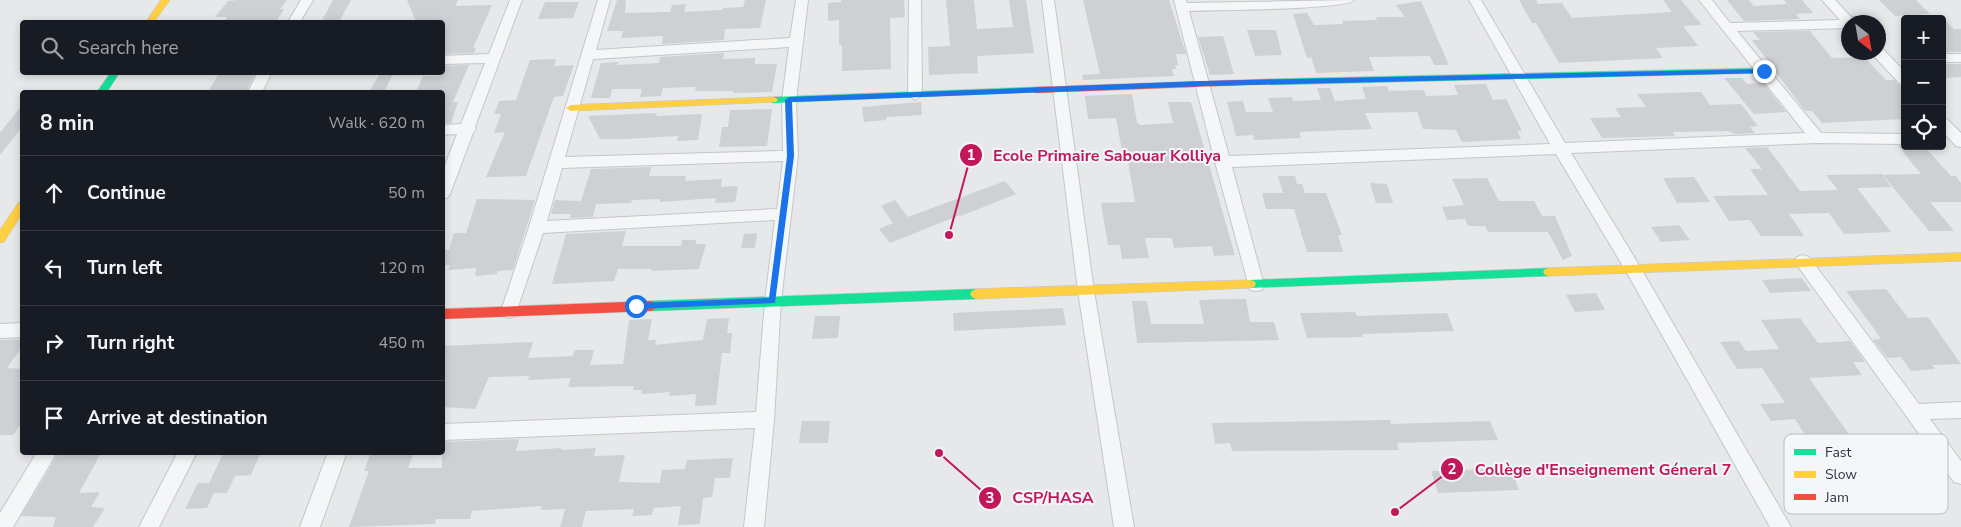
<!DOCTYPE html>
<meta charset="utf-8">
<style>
:root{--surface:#171b24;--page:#20242c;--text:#f1f3f6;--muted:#9ea1a6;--line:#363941}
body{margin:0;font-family:"Nunito Sans",sans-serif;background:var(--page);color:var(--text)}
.controls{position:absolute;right:15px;top:15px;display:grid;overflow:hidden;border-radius:5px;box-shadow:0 2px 8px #0003}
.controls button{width:45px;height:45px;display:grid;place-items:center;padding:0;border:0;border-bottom:1px solid var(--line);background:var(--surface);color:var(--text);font:25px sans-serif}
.compass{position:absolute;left:1841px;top:15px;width:45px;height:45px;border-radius:50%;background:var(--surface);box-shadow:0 2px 8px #0003;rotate:149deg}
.stop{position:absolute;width:15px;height:15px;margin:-11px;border:4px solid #1a73e8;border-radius:50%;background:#fff}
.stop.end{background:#1a73e8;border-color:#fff;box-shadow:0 1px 5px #0008}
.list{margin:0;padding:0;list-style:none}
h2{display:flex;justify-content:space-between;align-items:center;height:65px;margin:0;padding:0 20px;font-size:21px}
h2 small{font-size:16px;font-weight:400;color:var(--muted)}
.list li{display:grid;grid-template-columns:32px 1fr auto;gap:15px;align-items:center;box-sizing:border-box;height:75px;padding:0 20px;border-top:1px solid var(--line)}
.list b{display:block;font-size:19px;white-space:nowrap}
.list em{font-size:16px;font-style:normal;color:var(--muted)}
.icon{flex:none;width:28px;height:28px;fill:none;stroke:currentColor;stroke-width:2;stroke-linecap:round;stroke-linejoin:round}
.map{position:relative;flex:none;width:1961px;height:527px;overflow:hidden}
.search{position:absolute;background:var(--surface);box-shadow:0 2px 8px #0003;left:20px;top:20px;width:425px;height:55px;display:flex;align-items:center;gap:12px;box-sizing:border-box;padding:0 18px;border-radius:5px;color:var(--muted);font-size:19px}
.panel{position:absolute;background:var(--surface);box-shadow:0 2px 8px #0003;left:20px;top:90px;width:425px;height:365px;border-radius:5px}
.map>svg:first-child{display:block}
.building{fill:#ced0d3}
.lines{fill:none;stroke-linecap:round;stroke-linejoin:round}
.street-casing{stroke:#c4c6c8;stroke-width:2}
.fast-casing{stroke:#c4c6c8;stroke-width:1}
.slow-casing{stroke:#c4c6c8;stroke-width:1}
.jam-casing{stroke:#c4c6c8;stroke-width:1}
.street{fill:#f5f6f7;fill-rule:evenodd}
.fast{fill:#16e098;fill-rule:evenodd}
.slow{fill:#ffcf43;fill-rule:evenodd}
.jam{fill:#f24e42;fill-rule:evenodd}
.route{fill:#1a73e8}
.key{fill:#f4f6f9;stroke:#b8bcc3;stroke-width:1}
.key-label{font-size:14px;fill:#2b3445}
.leader{fill:none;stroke:#c2185b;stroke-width:2}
.callout-dot{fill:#c2185b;stroke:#f4f6f9;stroke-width:2}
.mark-label{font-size:15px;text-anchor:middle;font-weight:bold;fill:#fff}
.callout-label{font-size:16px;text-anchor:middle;font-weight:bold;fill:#c2185b;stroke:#f4f6f9;stroke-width:4;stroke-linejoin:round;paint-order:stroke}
</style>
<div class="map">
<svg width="1961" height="527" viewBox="0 0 1961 527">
<rect width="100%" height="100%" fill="#e6e8ea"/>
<path class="building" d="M238,0H287L280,9H284L276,22H224L227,17H215L228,1Z
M333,0H351L339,22H321Z
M407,0H458L455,6L492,5L473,48H476L474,53L442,54V22H416Z
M617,0H626L625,13L670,12L672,5L686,4L684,12L722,10L723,8L743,7L745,0H766L760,28L725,29L724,40L662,44L663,36L621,38L623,31H607Z
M841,0H904L905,17L890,18L891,69L842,71V45H839V20L828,21V3L841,2Z
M946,0H974L977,29L1013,27L1009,0H1026L1034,53L977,56L978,73L929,75L928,47L950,46Z
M1083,0H1169L1186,54H1176L1178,65H1175L1176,69H1172L1174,76L1083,80L1082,75L1100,74Z
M1519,0H1536L1538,4L1562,3L1572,18L1672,12L1663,0H1681L1702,25L1683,26L1698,46L1656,48L1663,58L1559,63L1536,23H1532Z
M1727,0H1749L1754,6L1787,4L1800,19L1744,21Z
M1784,0H1802L1813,13L1796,14Z
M1879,0H1916L1930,14L1895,16Z
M1421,1L1449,65H1434L1430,56L1369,57L1374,71L1316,73L1311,57L1307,58L1293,14L1307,13L1314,25L1343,24L1342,21L1377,20L1376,17H1405L1396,5Z
M545,2H579L573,18L538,19Z
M1942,17L1954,29H1961V52H1942Z
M1247,30H1276L1282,55L1255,56Z
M1810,31L1832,58L1864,57L1886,80H1894L1899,85L1904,87L1905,119L1822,123L1812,111H1805L1752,40H1760L1753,32Z
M1223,36L1234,74L1210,75L1198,37Z
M724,53L723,59L755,58V64H777L772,92L733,93V91H695L696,87L663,88L661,96L640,97L642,89H612L610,98H591L601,63L619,62L617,65L659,63L660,57Z
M556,59L554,66L574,65L563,96L554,97L526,176L486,177L505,132L494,133L501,114H494L499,101L516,100L530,60Z
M1942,64H1961V77L1942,78Z
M469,65L453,102H458L451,123H442V92H416L423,76H442V66Z
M381,72H394L384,92H369Z
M255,74L246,92H208L218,75Z
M1724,78H1742L1747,84L1763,83L1786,112L1754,114Z
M1486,84L1493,100L1506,99L1522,131H1517L1521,139L1462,142L1456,130L1423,129L1417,112L1365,113L1372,129L1299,132L1301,138L1254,140L1253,135L1236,136L1227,102L1243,101L1246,112H1273L1268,98L1292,97L1293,101L1321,100L1317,88H1330L1335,101L1366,99L1362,87L1387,86L1389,91L1424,90L1426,96L1458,95L1454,85Z
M1701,92L1710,105L1741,104L1758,126L1750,127L1755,133L1735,134L1728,131L1673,132L1675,136L1602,138L1590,118L1621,117L1615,108L1646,107L1637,94Z
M1132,94L1137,122L1140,125L1173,123L1168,102H1191L1235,255L1214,256L1212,246L1174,248L1172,238H1145L1149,258L1122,259L1120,245H1108L1101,203L1135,202L1127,156H1123L1116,118L1088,119L1085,96Z
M921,102L922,115L886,117V120L864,122L862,107Z
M22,105V127L0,155V133Z
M772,109L767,146L719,147L722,127H728L730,110Z
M657,113L656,116L702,114L698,140L677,141L678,136L626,139H600L588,116Z
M1898,146H1924L1951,176H1956L1961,183V202H1930L1954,231H1929L1883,175L1921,174Z
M1767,147L1800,191L1838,190L1826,175L1882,174L1891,187L1857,188L1891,232L1844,234L1829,213L1789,214L1804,236H1761L1750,220L1729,221L1713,196L1768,195L1750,169H1762L1745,148Z
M651,167L649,176H686L685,181L722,179L721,187L738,186L735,202L715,203L716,198L660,202V199L632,200L631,203L596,204L593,217L570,218L571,214H551L555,200L581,201L591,169Z
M1278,176H1295L1297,184H1302L1305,193H1326L1342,235H1338L1343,252H1307L1294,209H1266L1262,193H1283Z
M1694,177L1710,202L1677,203L1663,178Z
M1487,178L1499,201H1534L1542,216H1555L1572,256L1563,260L1548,232H1488L1485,226H1468L1465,219L1447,220L1442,207L1464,205L1452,179Z
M1005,181L1016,194L961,216L960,215L890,243L879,229L893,223L881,206L895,200L908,217Z
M1370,183L1387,184L1393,203H1376Z
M477,199L535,200L513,270L497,271V274L475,276L476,268L448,270L450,265H442V250H449L454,233H466Z
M1679,225L1690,240L1661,242L1651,227Z
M626,231L622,246H681L682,240H696V244H706L699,269L651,271L652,269H618L614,281L552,284L566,234Z
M757,233L755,248H741L744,234Z
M1802,278L1811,291L1770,293L1762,280Z
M1886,289L1908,318L1928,317L1961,364L1932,365L1935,369L1911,371L1901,357L1887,358L1873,340L1881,339L1875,330L1846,291Z
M1596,293L1605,310L1575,312L1566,295Z
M1229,299H1246L1250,322H1274L1279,340L1137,343L1132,301H1147L1151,324H1204L1199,300Z
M1063,308L1066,325L954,331L953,313Z
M1355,312L1357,316L1447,313L1454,331L1362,334L1363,337L1307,338L1300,313Z
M815,316H840L838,338L812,339Z
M729,318L727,333H732L730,353H722L716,405L695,406L696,394L669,396L670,392L641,394L642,390H633L634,386L568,387L571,378L528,380L529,376L489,377L475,409L442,407V346L533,342L528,358L573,356L575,350H594L590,365L623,364L629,320L652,319L648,340H656L655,345L703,340L707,319Z
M1800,318L1818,343L1850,341L1865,362H1853L1862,375L1809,378L1883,482L1835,484L1843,496L1818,498L1795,464L1823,463L1795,419L1771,421L1760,404L1785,403L1762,368L1737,369L1720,342L1739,341L1746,351L1779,349L1761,320Z
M22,339V347L7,368L22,369V422L13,435H0V340Z
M1390,420L1391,424L1490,421L1498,440L1397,443L1399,450L1232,451L1230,443L1215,444L1212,423Z
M802,421H830L828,443H799Z
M519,439L516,451L561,448V450L596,448L594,456L625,455L619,482L660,483L662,470L685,469L687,460L733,458L730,478H715L712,497L703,498L700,524L678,525L681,506L654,508L652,515L632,516L634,509L586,511L582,527H560L565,509L540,510L542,506L472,511L470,519H436L435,524L349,527L369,471H364L371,452H414L408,468H442V442Z
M224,452H261L251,475L235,476L227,493H214L207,508L185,509L198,483H209Z
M101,453L79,493L100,492L91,507L105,508L93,527H53L56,517L21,516L58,454Z
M1511,468L1519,490L1438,493L1431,471Z"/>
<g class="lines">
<defs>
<path id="street" d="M301,0H313L300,22H288Z
M510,0H522L475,127L476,129L473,133L450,194L447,198L442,199V173L457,134L442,135V125L461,124L485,63L442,64V56L489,54Z
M598,0H610L596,50L790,38L796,0H808L796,100L798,156L781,301L774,420L764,527H744L755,428L442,440V424L756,412L765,301L775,220L543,233L515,316L509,318L503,316L501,311L529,227ZM789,47L782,100L783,151L565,157L593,59ZM783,161L777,209L547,221L562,168Z
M909,0H921L922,95L915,100L908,95Z
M1042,0H1054L1094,291L1134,527H1114L1078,291Z
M1174,0H1186L1187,3L1354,0C1346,10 1211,10 1189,11L1229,156L1550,144L1469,0H1481L1565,143L1805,133L1699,0H1712L1730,23L1840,20L1822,0H1835L1856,22H1848V28L1737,31L1821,133L1905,134V144L1817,143L1571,153L1639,265L1791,527H1770L1627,273L1556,154L1232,167L1264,285L1262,290L1256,291L1250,290L1215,162Z
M1878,48L1883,49L1905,72V85L1900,84L1873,55L1872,52H1878Z
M1942,54H1961V62H1942Z
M258,72H272L262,92H248Z
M1942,117L1947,119L1961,133V147L1956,146L1942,131Z
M1803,255L1809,257L1919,404L1961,402V418L1930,419L1961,461V484L1954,482L1797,265L1795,261L1797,257Z
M22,323V337L0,338V324Z
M37,452H57L13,527H0V513Z
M178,452H197L159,527H139Z
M328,452H347L320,527H300Z"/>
<path id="fast" d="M1764,68L1769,71L1767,73L1271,85L1266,82L1271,79Z
M111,72H120L107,92H97Z
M1036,87L1039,88L1041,90L1039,92L773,103L768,100L773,97Z
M1549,268L1553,269L1555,272L1553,275L1549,276L1250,288L1246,287L1244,284L1246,281L1250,280Z
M976,289L980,291L982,294L980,297L976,299L651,311L647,309L645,306L647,303L651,301Z"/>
<path id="slow" d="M161,0H170L154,22H146Z
M773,97L776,98L778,100L776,102L571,111L566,108L571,105Z
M22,202V214L4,242L0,243V230L18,203Z
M1961,253V261L1549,276L1545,275L1543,272L1545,269L1549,268Z
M1250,280L1254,281L1256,284L1254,287L1250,288L976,299L972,297L970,294L972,291L976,289Z"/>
<path id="jam" d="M1271,79L1276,82L1274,84L1036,93L1031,90L1036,87Z
M651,301L655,303L657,306L655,309L651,311L442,319V309Z"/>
</defs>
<use href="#street" class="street-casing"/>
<use href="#fast" class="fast-casing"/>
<use href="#slow" class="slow-casing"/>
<use href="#jam" class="jam-casing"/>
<use href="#street" class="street"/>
<use href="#fast" class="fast"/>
<use href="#slow" class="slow"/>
<use href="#jam" class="jam"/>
</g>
<path class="route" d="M1764,69L1766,73L1202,86L792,102L794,156L775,303L636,309L632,306L636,303L769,298L787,156L785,100L789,97L1202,81Z"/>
<rect x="1784" y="434" width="164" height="80" rx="8" class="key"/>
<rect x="1794" y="449" width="22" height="6" fill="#16e098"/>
<rect x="1794" y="471" width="22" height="7" fill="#ffcf43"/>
<rect x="1794" y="494" width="22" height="6" fill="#f24e42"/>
<g class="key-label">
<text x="1825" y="457">Fast</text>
<text x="1825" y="479">Slow</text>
<text x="1825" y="502">Jam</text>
</g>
<path class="leader" d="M949 235L971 155M1395 512L1452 469M939 453L990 498"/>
<g class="callout-dot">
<circle cx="949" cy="235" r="5"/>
<circle cx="1395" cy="512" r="5"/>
<circle cx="939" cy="453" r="5"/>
<circle cx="971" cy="155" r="12"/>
<circle cx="1452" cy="469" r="12"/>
<circle cx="990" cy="498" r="12"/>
</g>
<g class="mark-label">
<text x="971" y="160">1</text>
<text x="1452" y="474">2</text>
<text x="990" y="503">3</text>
</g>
<g class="callout-label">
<text x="1107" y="161">Ecole Primaire Sabouar Kolliya</text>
<text x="1603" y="475">Collège d'Enseignement Géneral 7</text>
<text x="1053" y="503">CSP/HASA</text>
</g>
</svg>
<div class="controls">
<button>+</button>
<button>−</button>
<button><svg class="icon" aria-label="locate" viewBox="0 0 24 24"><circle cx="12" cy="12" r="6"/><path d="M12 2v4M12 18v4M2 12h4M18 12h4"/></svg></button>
</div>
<svg class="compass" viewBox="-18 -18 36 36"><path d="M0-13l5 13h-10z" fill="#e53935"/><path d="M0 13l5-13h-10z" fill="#9ea1a6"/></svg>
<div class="stop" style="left:636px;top:306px"></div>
<div class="stop end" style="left:1764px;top:71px"></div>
<div class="search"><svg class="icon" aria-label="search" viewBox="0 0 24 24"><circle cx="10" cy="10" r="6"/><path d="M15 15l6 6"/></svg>Search here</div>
<section class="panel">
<h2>8 min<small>Walk · 620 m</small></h2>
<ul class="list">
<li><svg class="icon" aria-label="ahead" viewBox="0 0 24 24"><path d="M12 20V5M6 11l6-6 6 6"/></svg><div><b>Continue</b></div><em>50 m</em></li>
<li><svg class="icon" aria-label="left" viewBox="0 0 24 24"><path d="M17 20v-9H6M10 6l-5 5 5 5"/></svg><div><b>Turn left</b></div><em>120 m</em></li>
<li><svg class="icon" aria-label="right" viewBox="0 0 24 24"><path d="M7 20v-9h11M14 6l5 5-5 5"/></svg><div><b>Turn right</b></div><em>450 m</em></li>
<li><svg class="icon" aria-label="arrive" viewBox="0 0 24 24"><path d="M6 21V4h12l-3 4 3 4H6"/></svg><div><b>Arrive at destination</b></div></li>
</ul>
</section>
</div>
